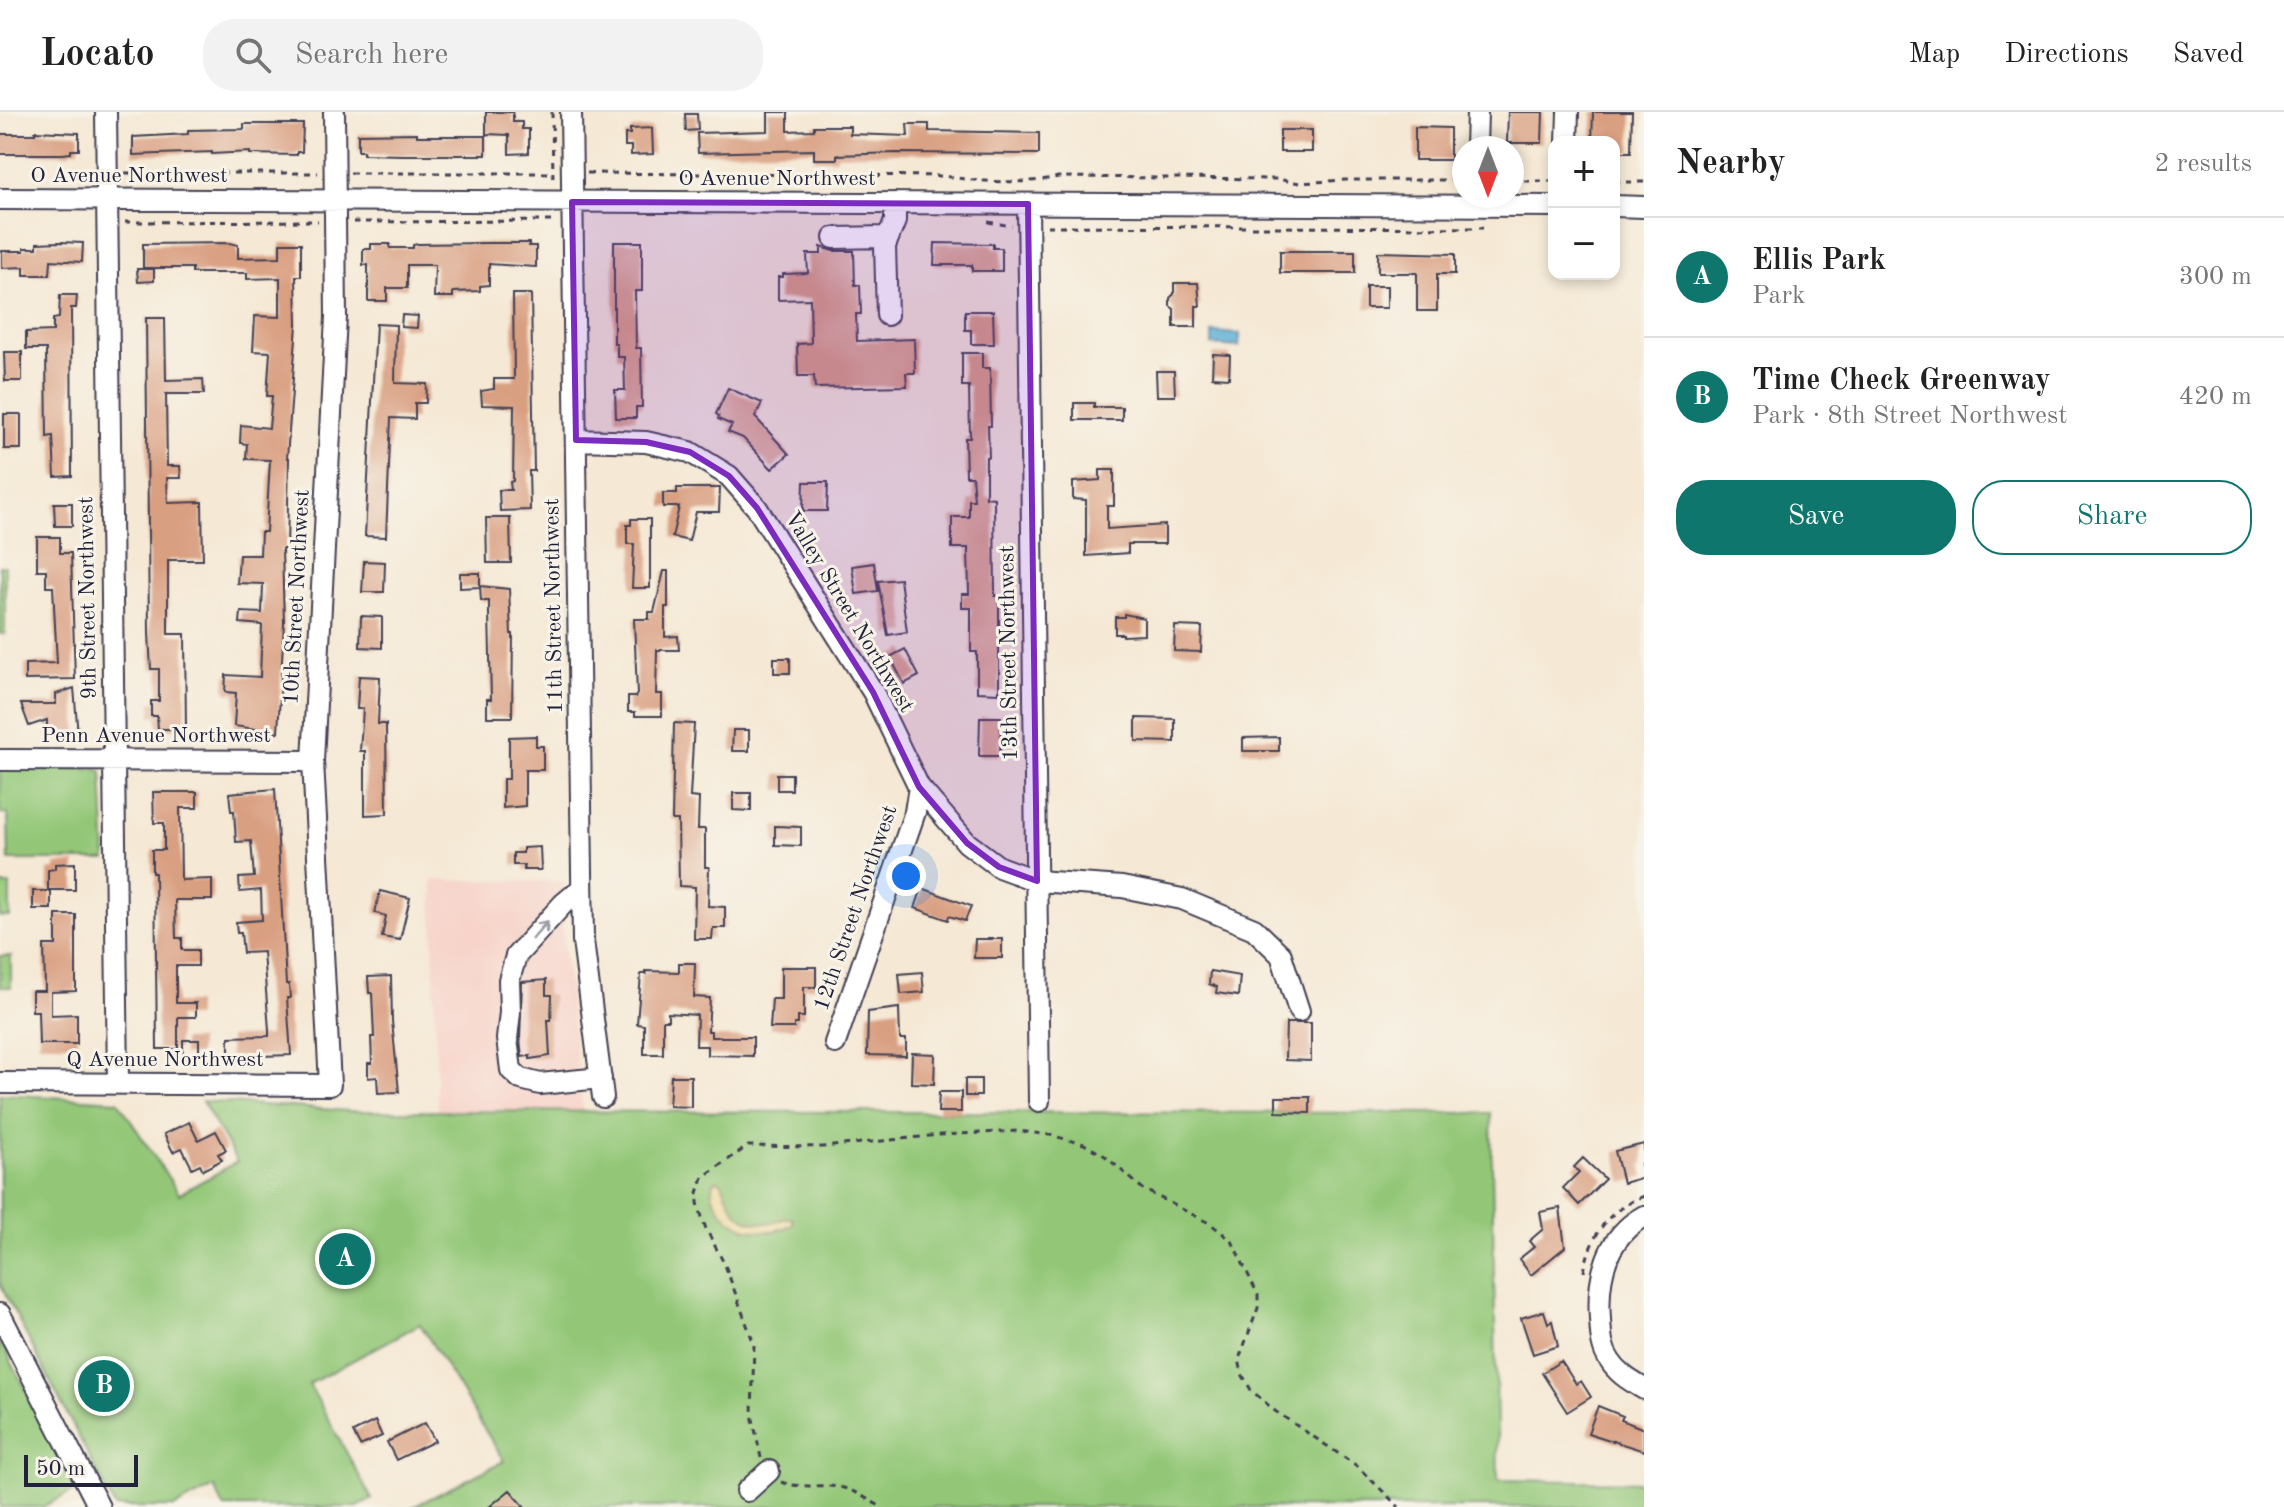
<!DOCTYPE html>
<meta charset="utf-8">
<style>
:root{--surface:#fff;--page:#f2f2f2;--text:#222;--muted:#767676;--line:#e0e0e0;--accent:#0f766e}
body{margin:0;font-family:"Old Standard TT",serif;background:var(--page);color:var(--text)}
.controls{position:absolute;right:24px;top:24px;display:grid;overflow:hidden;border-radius:16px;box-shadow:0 4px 12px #0003}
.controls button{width:72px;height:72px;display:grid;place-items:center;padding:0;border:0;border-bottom:2px solid var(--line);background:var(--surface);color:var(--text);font:40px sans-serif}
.compass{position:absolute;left:1452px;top:24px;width:72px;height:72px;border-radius:50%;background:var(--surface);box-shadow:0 4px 12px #0003;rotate:180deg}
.scale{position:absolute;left:24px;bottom:20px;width:114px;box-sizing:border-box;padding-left:8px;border:4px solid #22223b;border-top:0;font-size:22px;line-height:28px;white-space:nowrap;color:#22223b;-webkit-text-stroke:6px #f7f3e8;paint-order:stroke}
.you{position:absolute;left:906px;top:764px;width:28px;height:28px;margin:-20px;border:6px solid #fff;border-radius:50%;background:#1a73e8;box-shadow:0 0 0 12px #1a73e833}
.badge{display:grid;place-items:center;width:52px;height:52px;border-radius:50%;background:var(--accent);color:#fff;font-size:26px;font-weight:700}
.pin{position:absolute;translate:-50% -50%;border:4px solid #fff;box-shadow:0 2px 8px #0006}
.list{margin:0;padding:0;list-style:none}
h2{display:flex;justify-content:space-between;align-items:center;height:104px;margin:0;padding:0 32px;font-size:34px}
h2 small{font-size:26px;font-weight:400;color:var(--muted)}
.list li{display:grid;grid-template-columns:52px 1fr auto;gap:24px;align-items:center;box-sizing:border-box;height:120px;padding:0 32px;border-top:2px solid var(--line)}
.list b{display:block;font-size:30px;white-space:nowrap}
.list p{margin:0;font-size:26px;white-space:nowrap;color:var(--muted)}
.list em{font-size:26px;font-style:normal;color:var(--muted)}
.actions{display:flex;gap:16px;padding:24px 32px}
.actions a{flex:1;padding:18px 0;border:2px solid var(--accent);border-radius:32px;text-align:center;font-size:28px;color:var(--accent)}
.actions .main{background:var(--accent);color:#fff}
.icon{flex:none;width:44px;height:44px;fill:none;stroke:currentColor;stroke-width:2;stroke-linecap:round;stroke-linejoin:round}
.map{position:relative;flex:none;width:1644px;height:1395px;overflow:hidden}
header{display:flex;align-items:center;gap:48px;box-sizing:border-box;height:112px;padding:0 40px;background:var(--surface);border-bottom:2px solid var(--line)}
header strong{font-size:38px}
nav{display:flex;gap:44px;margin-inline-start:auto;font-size:28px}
.search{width:560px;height:72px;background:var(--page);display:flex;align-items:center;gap:20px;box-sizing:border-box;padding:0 28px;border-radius:32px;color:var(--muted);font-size:30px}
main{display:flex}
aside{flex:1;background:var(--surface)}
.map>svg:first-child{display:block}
.built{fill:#f7d1c8}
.green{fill:#93c777;stroke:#5a7459;stroke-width:2}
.sand{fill:#eeda9e;stroke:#887e6c;stroke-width:2}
.water{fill:#57aed4;stroke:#3c6888;stroke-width:2}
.building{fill:#d99f81}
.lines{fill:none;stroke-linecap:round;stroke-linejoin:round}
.minor-casing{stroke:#424052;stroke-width:24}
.path{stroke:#424052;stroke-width:3;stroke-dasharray:6 6;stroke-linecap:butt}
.minor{stroke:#fff;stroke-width:20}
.oneway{stroke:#9c9ca7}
.marked{fill:#7b2cbf;fill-opacity:0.2;stroke:#7b2cbf;stroke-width:6;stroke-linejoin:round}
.labels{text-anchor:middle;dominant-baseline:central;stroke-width:6;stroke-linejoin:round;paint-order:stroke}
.street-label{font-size:22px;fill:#22223b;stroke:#f7f3e8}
</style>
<header>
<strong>Locato</strong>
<div class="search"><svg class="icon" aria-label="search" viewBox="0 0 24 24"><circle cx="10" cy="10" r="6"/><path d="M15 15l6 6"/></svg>Search here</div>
<nav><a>Map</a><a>Directions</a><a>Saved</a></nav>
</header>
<main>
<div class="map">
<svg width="1644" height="1395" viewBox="0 0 1644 1395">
<rect width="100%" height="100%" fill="#f7f3e8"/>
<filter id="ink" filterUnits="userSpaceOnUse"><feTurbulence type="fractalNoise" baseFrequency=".0125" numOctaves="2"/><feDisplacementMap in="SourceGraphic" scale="16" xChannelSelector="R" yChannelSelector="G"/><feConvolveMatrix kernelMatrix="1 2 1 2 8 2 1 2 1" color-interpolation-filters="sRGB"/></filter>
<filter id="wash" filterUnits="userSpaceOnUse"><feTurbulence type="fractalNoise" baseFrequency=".006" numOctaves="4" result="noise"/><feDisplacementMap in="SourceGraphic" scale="32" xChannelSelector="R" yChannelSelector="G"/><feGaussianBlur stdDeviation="1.8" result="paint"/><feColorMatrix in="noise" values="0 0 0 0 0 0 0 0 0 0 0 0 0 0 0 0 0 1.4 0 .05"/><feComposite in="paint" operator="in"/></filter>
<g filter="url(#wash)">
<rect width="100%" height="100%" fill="#f5e8d4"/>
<path class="built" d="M432,768L564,769L563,829L583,999H437Z"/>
<path class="green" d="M0,454H5V522H0Z
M0,657H94L102,659L106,748H9L8,702H0Z
M0,773H10V805H0Z
M0,844H11V875H0Z
M0,982L118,989L179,1082L237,1050L202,989L350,999L1491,1001L1498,1368L1644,1370V1395H413L504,1349L420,1212L309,1272L372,1387L357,1395H224L214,1375L175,1395H115L0,1172Z
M0,1228L78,1377L42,1395H0Z"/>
<path class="sand" d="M718,1068L722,1071C731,1096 741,1116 774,1110C781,1108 785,1105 793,1106V1112C767,1126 735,1120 719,1095C713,1086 710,1081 713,1071Z"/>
<path class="water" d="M1212,220L1240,222L1239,235L1212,233Z"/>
<g id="blocks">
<path class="building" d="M486,0H513V10H522V17H529V41L509,42V23L486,22Z
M768,0H788V19L814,18V14H850V22L908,24L907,12H929V19L1039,21V42L896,41L837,43V47H814V38L698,41L697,21L768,19Z
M1508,0H1543L1542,31H1507Z
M1593,0H1632L1631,40H1614V30H1592Z
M685,2H697L698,18L686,19Z
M244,12H303L302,40H297V43L250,42V40L212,42V40L133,43V25L188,22V18L244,17Z
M1415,15L1450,16V48H1415Z
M652,16L653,42L631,43V34H625V22H630V17Z
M1280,18H1312V40H1280Z
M35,19L79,21V38H71V41L63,42H0V22H35Z
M417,21V24H486V43H402L363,42V39H358V22Z
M60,130L83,131L82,150L51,148L50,163H24V155L2,156V139H24V136H37V131Z
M614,130H642V179H635L636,236H641L642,295H636V306H616L615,278H625L624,245H617V232H614Z
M230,131L238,133V146L280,145V131H301V164H296L297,212L287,346H289L287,437H282L284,511L278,620L234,614L236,581L225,580L226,563L260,565L262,513L240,511L241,500L262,501L263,472L237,471L238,459L239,443H260L261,420H266L270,348L246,347L247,332L240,331L241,313L269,316L272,284H267L270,240L253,239L255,204L280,205V166L247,167V161H192V156H143V132Z
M484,131H529V134H536V155L489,152V173L480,174V179L453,180V185H434L435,153H407V176H387V189H368V153H363V137H371V132H390V136H413V133L418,132Z
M935,131L993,132V136H1002V159H972V153H934Z
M821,135L833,139H854L855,173H860L861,202H856L857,229L914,227L915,261H906L907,274L815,276L814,264H798L797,232L811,231L810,187L778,188V165H783V162L808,161L807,142H821Z
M1280,139H1355V161H1280Z
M1378,140L1455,142V162H1437V199H1417V161H1378Z
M137,157H154V169L138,170Z
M1174,171H1198L1200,194H1196V215H1174V197L1170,194V186L1174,182Z
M1366,174H1387V196H1366Z
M513,182H531L534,359H529L530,398L500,399L499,378H511L510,370L513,369L514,294L482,293L481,279L494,277V267H514Z
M60,183H77L76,196H71L72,364L55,365L53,324L47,325L46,237H26V220L53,219V207L59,206Z
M965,199H993L994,232H971V218H965Z
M402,203L418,204L417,216L401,215Z
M146,206H165L166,268L203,267L204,282H166L167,354H180L181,366H167L168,391L202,390L203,448H168V522H185L186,617H158L157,604H151V589H159V557H151L149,522Z
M376,212L396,213L395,271L427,272L426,291H415V307L391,306L386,425L365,424Z
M4,240H22V269H5Z
M962,241H982V256H990L991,314H988L989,345H986V385L994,386L995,484H999V581L977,580V540H971V496H962V482H969L968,436H952V405H969V388H974L972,364H966L965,326H970L969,274H962Z
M1213,242L1230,243L1229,266L1212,265Z
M1156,259H1174L1175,284H1157Z
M728,276L762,291L755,305L789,342L772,357L743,326L728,320L732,313L718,307L719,304L716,302Z
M1074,291H1094V295H1122V308H1074Z
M4,302H21V337H4Z
M1100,358H1114V394H1107V417L1165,413V432H1128V441L1086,444V388L1073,387V370L1100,368Z
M804,370H828L827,399H803Z
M677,376H720L719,400H696L689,429L672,425L679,395H663V381H677Z
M54,391H72V414H55Z
M486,406H510L511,451H487Z
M631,407H650V476H632L634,432H627V413H631Z
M37,425H60V441H71L75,567L25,568V552L57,551L53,475H46V458H37Z
M364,449L385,450L384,480H362Z
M874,451L878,479L856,482L852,454Z
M664,459H668V495H665V525L678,524L679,538H657L656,582H662V604H635V600H628V585H635L637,582L634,507H649V500H654Z
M460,461H480V475L460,476Z
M900,467L907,520L888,523L878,469Z
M480,474L509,477L511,522H513L512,605H487V587H491L489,501V489H481Z
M1124,502L1144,506V523L1123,524V522H1115V505H1124Z
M361,504L382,505V536L360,535Z
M1175,514L1202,515L1201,540L1174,539Z
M905,537L919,564L904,572L890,545Z
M774,546H790V561H774Z
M359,564L380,565L378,612H386L387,702L365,703V639H360L363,597H357Z
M74,576L78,623H47V608L29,614L21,592H56V582Z
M980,605H1001L1000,644H979Z
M1136,606L1175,607V630L1136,629Z
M674,611L694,612L690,685L699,686L698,717H705V755H709L708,794L725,795V816H713L712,827H694L695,775L679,774L678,708H672Z
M733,618H749V639H732Z
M536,624V634H543V658H525V694L503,696V667H509V625Z
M1279,625V639H1243V626Z
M777,662H792V678H777Z
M275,677L286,872H289L290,886H287L291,943L229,945V925L269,924V918L263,840L243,841L241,821H237L236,810L262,808L261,778L240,780L239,766L254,765L251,729L236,730L234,699H231L229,681Z
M153,680H197V696H180L181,768L212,767V788H175L176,826H182V838H198V854H176V891H196V905H178V937H157L155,761H152V738H164V711H154Z
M733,681H751V699L733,698Z
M775,714L801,715V734L775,733Z
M540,735L541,758H524V753H513V741H523V736Z
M75,751V778H48V758L55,757V752Z
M922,776L971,794L965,809L949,804L948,808L915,796Z
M33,779H51V797H33Z
M380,779L410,786L400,828L382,825L386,804L375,801Z
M56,803H76V879L51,880V903L77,902V932H39L38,899H32V879H45L44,833H56Z
M975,827H1002V846H974Z
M679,851H695L694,885L710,886L708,919H711V925H753V944L707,943V934H696L697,903L668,901V908H663V942H644V913L637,912L641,862H646V859L679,860Z
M781,855H816V875H804V905H798V912H794V916H770L772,887H781Z
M1210,859L1240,864L1238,884L1216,881L1217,875L1209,872Z
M922,860L924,880L901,882L899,862Z
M391,864L392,909L399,980L378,981L377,965L368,966V951H372L371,925H374L372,881H369L368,865Z
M546,868V883H552L551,908H548L550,944L530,947V944L522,945L520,927L522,870Z
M899,896L900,927H906V944L867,943L868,900Z
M1286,911H1311V949L1285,948Z
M183,928H199V943H183Z
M912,941L935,942L934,972L911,971Z
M671,964H691V995L669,994Z
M965,967H981V984H965Z
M939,980H961V1000H938Z
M1276,985H1310V1001L1276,1000Z
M189,1010L198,1028L216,1019L226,1038L218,1042L222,1048L203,1058L200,1052L192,1056L182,1036L173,1040L164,1022Z
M1644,1032V1052H1641L1644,1065L1623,1071L1615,1039Z
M1583,1046L1605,1067L1579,1093L1563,1076L1579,1060L1574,1055Z
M1560,1096L1565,1135L1531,1163L1519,1147L1534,1135L1529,1129L1543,1117L1540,1100Z
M1544,1199L1548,1211L1552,1209L1558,1234L1533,1242L1521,1206Z
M1561,1249L1576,1272L1581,1269L1591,1285L1567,1300L1542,1261Z
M1598,1294L1623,1304L1621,1308L1644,1317V1339L1588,1321Z
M375,1309L382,1324L360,1334L353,1320Z
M425,1311L435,1329L396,1348L387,1330Z
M510,1378L525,1395H489Z"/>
</g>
</g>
<g filter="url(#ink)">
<use href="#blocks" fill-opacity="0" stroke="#424052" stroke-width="2"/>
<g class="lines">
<defs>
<path id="minor" d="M106,0L118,971
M571,0L583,829L603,985
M1567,30L1568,0
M1476,36L1477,0
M0,87L1554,94
M1028,92L1039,989
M1614,94L1644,95
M834,126L887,125
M887,203L885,134L895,109V91
M576,328L646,330L690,340L729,364L757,396L873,580L919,675L967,731L999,755L1037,769L1122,775L1182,787L1254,817L1281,843L1299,899
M0,648L313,649
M582,776L563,792L516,844L509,868L510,900L507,927L511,958L521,967L540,972L601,966
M835,931L915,700L919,675
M0,971L330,973L313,649L336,205L334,0
M1644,1104C1606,1125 1597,1166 1600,1207C1601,1223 1601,1236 1610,1249C1618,1262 1631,1269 1644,1277
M0,1202L99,1395
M747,1379L769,1359"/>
</defs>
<use href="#minor" class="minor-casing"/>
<path class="path" d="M552,0L553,69
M125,61H318
M350,61H554
M587,61L944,64C981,70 1021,73 1058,65L1277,67L1300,71L1345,68H1464
M1512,69H1554
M1614,70H1644
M125,110L318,109
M353,110L554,109
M988,110L1012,114
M1047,114L1483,116
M1584,1160C1590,1124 1609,1096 1644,1084
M761,1346L752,1302L754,1232L725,1153L706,1117L699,1096L697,1084L703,1065L748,1034L823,1035L940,1023L1019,1019L1050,1023L1084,1032L1105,1044L1143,1077L1211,1112L1232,1129L1258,1183V1196L1239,1247L1242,1262L1251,1278L1275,1299L1357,1354L1399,1395
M781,1370C803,1378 825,1370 847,1377C859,1381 871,1390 882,1395"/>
<use href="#minor" class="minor"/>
</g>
<defs><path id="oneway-shaft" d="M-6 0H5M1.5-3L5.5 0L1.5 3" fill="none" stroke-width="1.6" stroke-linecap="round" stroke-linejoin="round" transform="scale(2)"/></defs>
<use class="oneway" href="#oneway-shaft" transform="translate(540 818) rotate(-49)"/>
</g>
<path class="marked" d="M572,90L1028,92L1037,769L999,755L967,731L919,675L873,580L757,396L729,364L690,340L646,330L576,328Z"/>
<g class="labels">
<g class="street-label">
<text x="129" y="64">O Avenue Northwest</text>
<text x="777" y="67">O Avenue Northwest</text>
<text transform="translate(297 485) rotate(-87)">10th Street Northwest</text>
<text transform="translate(88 486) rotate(-91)">9th Street Northwest</text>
<text transform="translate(554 494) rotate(-91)">11th Street Northwest</text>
<text transform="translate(849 500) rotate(59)">Valley Street Northwest</text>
<text transform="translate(1009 541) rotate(-91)">13th Street Northwest</text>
<text x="156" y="624">Penn Avenue Northwest</text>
<text transform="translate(856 796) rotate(-71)">12th Street Northwest</text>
<text x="165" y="948">Q Avenue Northwest</text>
</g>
</g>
</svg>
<div class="controls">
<button>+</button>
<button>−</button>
</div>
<svg class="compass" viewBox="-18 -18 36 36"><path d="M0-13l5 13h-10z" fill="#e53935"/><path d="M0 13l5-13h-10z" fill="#767676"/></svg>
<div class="scale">50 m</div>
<div class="you"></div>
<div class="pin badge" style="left:345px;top:1147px">A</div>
<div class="pin badge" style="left:104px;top:1274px">B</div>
</div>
<aside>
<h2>Nearby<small>2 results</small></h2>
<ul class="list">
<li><span class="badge">A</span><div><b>Ellis Park</b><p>Park</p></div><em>300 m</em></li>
<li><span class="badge">B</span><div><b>Time Check Greenway</b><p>Park · 8th Street Northwest</p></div><em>420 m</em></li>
</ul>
<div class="actions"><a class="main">Save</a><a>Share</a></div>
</aside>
</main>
